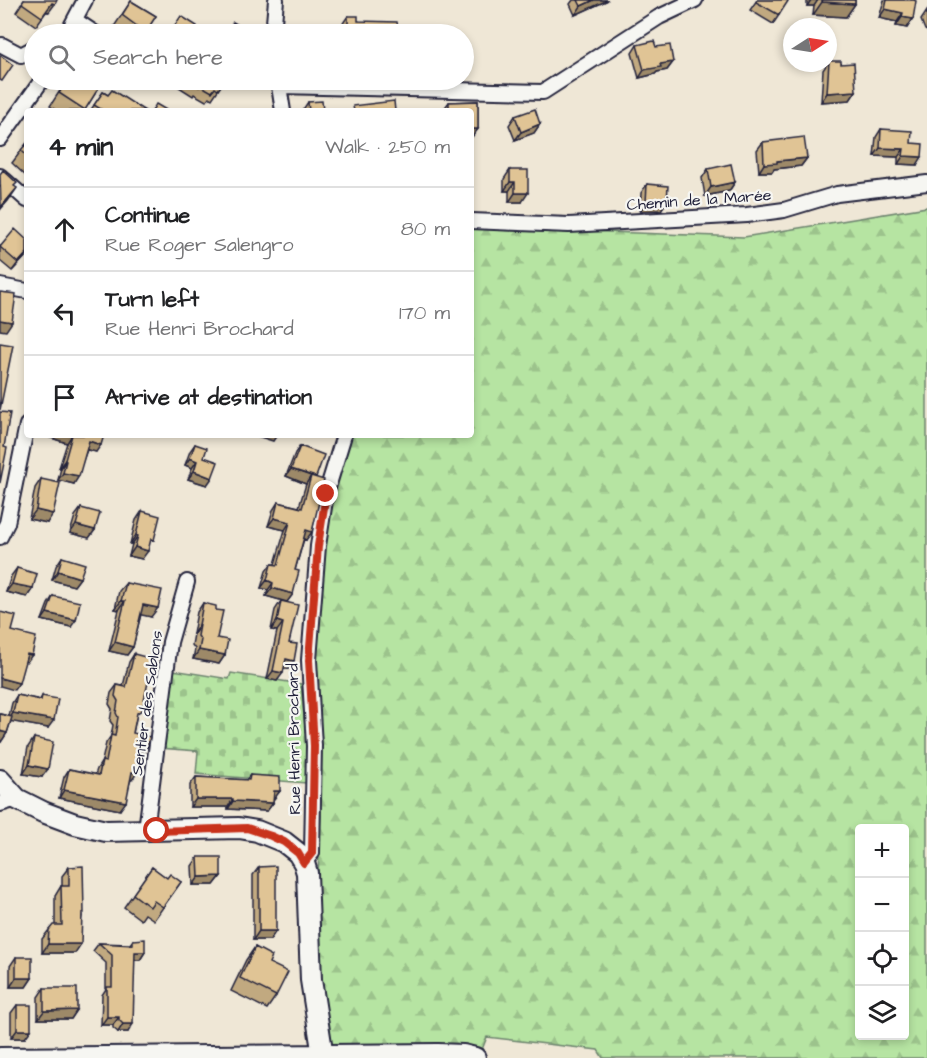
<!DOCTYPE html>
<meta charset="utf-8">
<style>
:root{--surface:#fff;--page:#f6f6f6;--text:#202124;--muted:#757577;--line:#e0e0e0}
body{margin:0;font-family:"Architects Daughter",sans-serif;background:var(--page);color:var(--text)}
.controls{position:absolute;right:18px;bottom:18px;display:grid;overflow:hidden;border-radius:6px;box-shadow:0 3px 9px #0003}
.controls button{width:54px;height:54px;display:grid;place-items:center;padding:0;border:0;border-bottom:2px solid var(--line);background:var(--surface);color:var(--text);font:30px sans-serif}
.compass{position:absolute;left:783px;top:18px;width:54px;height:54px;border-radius:50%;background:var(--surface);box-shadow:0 3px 9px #0003;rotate:78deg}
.stop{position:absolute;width:18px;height:18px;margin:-14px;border:4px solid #c8321e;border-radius:50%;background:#fff}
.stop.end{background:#c8321e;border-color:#fff;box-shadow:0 2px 6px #0008}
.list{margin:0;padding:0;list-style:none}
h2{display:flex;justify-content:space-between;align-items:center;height:78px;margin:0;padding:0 24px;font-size:26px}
h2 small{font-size:20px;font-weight:400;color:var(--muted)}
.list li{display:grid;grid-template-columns:39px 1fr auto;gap:18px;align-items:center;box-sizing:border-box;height:84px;padding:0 24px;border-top:2px solid var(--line)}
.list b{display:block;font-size:22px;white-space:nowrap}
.list p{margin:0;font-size:20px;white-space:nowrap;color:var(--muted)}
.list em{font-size:20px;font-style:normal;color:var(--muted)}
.icon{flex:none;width:33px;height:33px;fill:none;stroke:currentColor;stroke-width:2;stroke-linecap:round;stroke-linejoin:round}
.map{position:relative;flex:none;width:927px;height:1058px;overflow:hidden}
.search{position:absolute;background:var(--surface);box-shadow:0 3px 9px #0003;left:24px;top:24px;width:450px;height:66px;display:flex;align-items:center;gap:15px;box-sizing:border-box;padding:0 21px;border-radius:33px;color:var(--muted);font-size:22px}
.panel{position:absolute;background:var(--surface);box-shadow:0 3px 9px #0003;left:24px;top:108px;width:450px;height:330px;border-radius:6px}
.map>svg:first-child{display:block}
.forest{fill:url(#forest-firs);stroke:#6c836e;stroke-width:1.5;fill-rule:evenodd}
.cemetery{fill:url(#cemetery-stones);stroke:#6c836e;stroke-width:1.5}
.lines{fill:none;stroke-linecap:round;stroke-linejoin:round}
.minor-casing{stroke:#22223b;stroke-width:18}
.secondary-casing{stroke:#22223b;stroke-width:24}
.minor{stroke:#f6f6f2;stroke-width:14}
.secondary{stroke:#f6f6f2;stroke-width:20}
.wall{fill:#c1a980;stroke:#22223b;stroke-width:1.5}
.shaded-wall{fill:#9d8968;stroke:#22223b;stroke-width:1.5}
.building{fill:#e0c495;stroke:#22223b;stroke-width:1.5}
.route{stroke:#c8321e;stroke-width:8}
.labels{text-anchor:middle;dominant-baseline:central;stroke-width:4.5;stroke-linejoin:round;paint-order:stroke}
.street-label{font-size:16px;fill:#22223b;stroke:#f6f6f2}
</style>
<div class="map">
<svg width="927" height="1058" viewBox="0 0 927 1058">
<defs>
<pattern id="forest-firs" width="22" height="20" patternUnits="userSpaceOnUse" patternTransform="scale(1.5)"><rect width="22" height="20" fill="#b6e4a2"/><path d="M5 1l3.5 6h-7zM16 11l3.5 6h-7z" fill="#9cc38c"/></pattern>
<pattern id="cemetery-stones" width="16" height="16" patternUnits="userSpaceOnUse" patternTransform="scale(1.5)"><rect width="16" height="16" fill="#b6e4a2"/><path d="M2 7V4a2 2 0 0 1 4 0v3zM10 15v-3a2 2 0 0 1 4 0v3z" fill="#9cc38c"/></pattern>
</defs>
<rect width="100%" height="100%" fill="#efe7d6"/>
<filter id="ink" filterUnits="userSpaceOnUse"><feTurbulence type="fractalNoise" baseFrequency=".0167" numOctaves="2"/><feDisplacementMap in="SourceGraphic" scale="12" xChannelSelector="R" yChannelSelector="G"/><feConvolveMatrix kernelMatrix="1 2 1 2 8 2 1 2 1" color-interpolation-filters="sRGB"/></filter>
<g filter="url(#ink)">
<path class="forest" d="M927,207V1058H603L598,1050L487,1037L479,1057L340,1048L328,1042L313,970L321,816L312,659L331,497L349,435H471V227L744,237ZM860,828H904V1036H860Z"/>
<path class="cemetery" d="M173,670L229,679L231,673L301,684L307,749L306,783L196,774L198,751L159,748Z"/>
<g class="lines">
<defs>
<path id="minor" d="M75,20L96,34
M67,34L85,0
M273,34L276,0
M2,45L21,55L34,48
M278,80L283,111
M279,86L543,92L659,17L695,0
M0,139L42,80
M0,176L27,200
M471,221L569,225L747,215L784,210L837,194L927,183
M0,286L27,291
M0,537L7,523L27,425
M0,804L17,799
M146,830L170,642L187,582
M304,863L312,853L314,746L309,660L318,546L326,494L344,435"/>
<path id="secondary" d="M0,780L17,799L43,812L75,824L106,831L239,828L257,831L284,842L298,853L304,863L307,873L311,980L323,1056
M0,1058L438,1054L463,1055L475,1058"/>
</defs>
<use href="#minor" class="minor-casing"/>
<use href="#secondary" class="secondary-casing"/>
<use href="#minor" class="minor"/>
<use href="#secondary" class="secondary"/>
</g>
<path class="wall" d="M24,0L49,12H46L36,26L16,12Z
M573,0H608L575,15L570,4Z
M757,0H787L779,15L773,24L750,10Z
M807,0H855V4L846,17L813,15L814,6H807Z
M884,0H914L913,19L907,28L896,26L897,22L879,18Z
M131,1L156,16L144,34H121L113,28Z
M927,11V31L925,30L921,20Z
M348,16L358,21L399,34H339V29Z
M637,45L656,47L673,62L667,70L657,72L655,74L639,78L632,53Z
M829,61L841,64L856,91L850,100L821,102L823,70Z
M67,80L98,89L84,111H57L50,106Z
M184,80H222L224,81L212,99L209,97L206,101L194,94L193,96L179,87Z
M103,92L108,95L145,111H90Z
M478,101V129L471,137V111L443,110L449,102Z
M308,102L323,111H302Z
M515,116L540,124L534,133L515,140L509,125Z
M881,129L911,143L917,165L898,164V157L874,156L876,137Z
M763,142L807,158L801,166L774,169L772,172H759L757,150Z
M27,143V177L12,163Z
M708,169L735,182L729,191L705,196L702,178Z
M510,170L522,202H509V191H504V179Z
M647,184L667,201L661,210L640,211L641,193Z
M0,246L27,255L12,271L0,261Z
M46,435H104L96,452L87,450L74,484L58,480L61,468H59L67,443L45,436Z
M195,444L204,457L207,485L188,479L192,468L185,465L190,451Z
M300,446L316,477L306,540L304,539L295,570L293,594L287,602L266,596L268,590L261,588L266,571L271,564H275L285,530L268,526L273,510L278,502L299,507L306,484L286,476L295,453Z
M41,479L47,523L29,519L35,488Z
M81,508L95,530L89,538L70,533L75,516Z
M142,511V559L129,556L132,544H130L136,520Z
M62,557L80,578L74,586L52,580L56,566Z
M17,568L33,588L27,597L6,592L11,576Z
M126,583L151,617L141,614L133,647L127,655L109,651L119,610L115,609L119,591Z
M53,596L71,627L42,620L48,604Z
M281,601L289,643L288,669H284L277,681L267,679L277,631L271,630L275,610Z
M203,603L216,610L217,638L225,655L219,664L193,659L195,649L192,645L194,634H193L197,612Z
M134,654L136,718L133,733L142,755H140L120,810L59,798L64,777L69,769L95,775L97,769L102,761L106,743L111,736L113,725L110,721L112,709L109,704L111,693L117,685L123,686L129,662Z
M17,695L40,700L42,696L48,728L11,721L7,733L1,742L0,741V714L9,716L12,703Z
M34,738L42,777L23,774L28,747Z
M250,775L280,791L273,799V803L267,811L228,809V807H190V785L196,777L246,780Z
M198,857L221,876L214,885H193L192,866Z
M69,867L82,916L75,953H42V939L49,930L55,925V896L61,886H62V876Z
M152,867L167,878L181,882L154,920L145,914L141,920L124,907Z
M259,867L270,940H253V875Z
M133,940L145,952L140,960H134L128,1032H118L113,1028V1025H101L102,995L106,989V963L93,951L99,943L130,944Z
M255,947L269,963L276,996L267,1009L231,991L246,960Z
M16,957L32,978L26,987H10V966Z
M44,988L77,1010L71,1019H38V997Z
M17,1005L25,1038H11V1013Z"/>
<path class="shaded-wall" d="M594,0H608L575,15L581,6Z
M811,0H818L814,6H807Z
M822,2L855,4L846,17L813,15Z
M52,3L55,4L49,12L45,11Z
M885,9L903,13L897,22L879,18Z
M902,17L913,19L907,28L896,26Z
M673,62L667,70L657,72L655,74L639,78L644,70L660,64Z
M856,91L850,100L821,102L827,93Z
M540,124L534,133L515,140L521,132Z
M471,129H478L472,137H471Z
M880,148L904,149L898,157L874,156Z
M903,156L922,157L917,165L898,164Z
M807,158L801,166L774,169L772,172H759L764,164L777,161Z
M510,182H515L509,191H504Z
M735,182L729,191L705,196L711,187Z
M17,188L8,201L0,210V208Z
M515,193H528L522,202H509Z
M667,201L661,210L640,211L646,202Z
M27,253V255L12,271L18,263Z
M0,320L12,322L6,331L0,330Z
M46,435H72L67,443L45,436Z
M254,435H277L273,441Z
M89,441L101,445L96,452L84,449Z
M190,458L197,461L192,468L185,465Z
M65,460L66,461L61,468H59Z
M291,469L311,476L306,484L286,476Z
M194,471L212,478L207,485L188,479Z
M63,473L79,476L74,484L58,480Z
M36,510L53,514L47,523L29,519Z
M274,518L290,522L285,530L268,526Z
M76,525L95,530L89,538L70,533Z
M306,530L312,532L306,540L301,538Z
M136,535L138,536L132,544H130Z
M135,547L148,551L142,559L129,556Z
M58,571L80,578L74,586L52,580Z
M267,580L273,583L268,590L261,588Z
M12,584L33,588L27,597L6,592Z
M272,588L293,594L287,602L266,596Z
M121,601H125L119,610L115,609Z
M143,605L158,608L151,617L137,614Z
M47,613L76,620L71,627L42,620Z
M277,621L283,623L277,631L271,630Z
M199,625H200L194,634H193Z
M115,642L133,647L127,655L109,651Z
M199,650L225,655L219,664L193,659Z
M27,654L32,655L27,662L22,661Z
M286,659L294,661L288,669L280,668Z
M273,671L283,673L277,681L267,679Z
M0,678L19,683L14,690L0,686Z
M13,713L54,720L48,728L8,721Z
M0,731L7,733L1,742L0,741Z
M142,746L147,747L142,755L136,754Z
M29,765L48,769L42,777L23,774Z
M132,772L137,773L132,780H127Z
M64,790L126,802L120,810L59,798Z
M274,791H280L274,799H269Z
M196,799H233L228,807H190Z
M233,801L273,803L267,811L228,809Z
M221,876L214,885H193L199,877Z
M259,931H276L270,940H253Z
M48,944H81L75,953H42Z
M135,952H145L140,960H129Z
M16,978H32L26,987H10Z
M77,1010L71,1019H38L44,1011Z
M107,1017H119L113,1025H101Z
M123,1024H133L128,1032H118Z
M17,1030H31L25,1038H11Z"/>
<path class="building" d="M24,0H57L55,4L52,3L42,17L22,3Z
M578,0H594L581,6Z
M757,0H787L788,1L779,15L756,2Z
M823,0H855V4L822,2Z
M887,0H914L916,1L913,19L902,17L903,13L885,9Z
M131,1L156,16L147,30L143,27L141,29L122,15Z
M181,16L197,26L192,34H169Z
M348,16H358V21L397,22L399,34H348Z
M233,22L247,30L245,32L249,34H225Z
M654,41L656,47L670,45L673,62L660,64L661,67L644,70L637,45Z
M0,55L13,65L2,81L0,80Z
M829,61H841V64L854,63L856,91L827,93Z
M68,80H82L98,89L85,110L59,93Z
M187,80H222L224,81L218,90L215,88L212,92L200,85L199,87Z
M112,90L145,111H104L94,105L103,92L108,95Z
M322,101L323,111H309L308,102Z
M394,101L395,111H354L353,106Z
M478,101V129H471V111H449V102Z
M156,104L168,111H152Z
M535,109L540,124L521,132L515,116Z
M881,129L912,131L911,143L923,144L922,157L903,156L904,149L880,148Z
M804,137L807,158L777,161V163L764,164L763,142Z
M27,143V156L21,150Z
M731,164L735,182L711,187L708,169Z
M3,170L17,183L14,186L17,188L1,207L0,174Z
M510,170H528V193H515V182H510Z
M647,184L668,186L667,201L646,202Z
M15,229L27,240V253L18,263L0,247Z
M0,292L16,294L12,322L0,320Z
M0,343L13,345L0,410Z
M0,412L10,413L4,447L7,448L0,483Z
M72,435H104L101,445L89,441L79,476L63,473L66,461L65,460Z
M195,444L207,448L204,457L218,462L212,478L194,471L197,461L190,458Z
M300,446L324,455L316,477L291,469Z
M311,476L324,480L312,532L306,530L295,570L299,571L293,594L272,588L273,583L267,580L271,564L278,565L290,522L274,518L278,502L302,508Z
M41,479L60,483L53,514L36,510Z
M81,508L100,513L95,530L76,525Z
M142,511L160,516L154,540L151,539L148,551L135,547L138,536L136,535Z
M62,557L85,564L80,578L58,571Z
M17,568L37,574L33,588L12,584Z
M126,583L162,590L158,608L143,605L133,647L115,642L125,601H121Z
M53,596L80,602L76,620L47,613Z
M281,601L298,605L289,643L297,644L294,661L286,659L283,673L273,671L283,623L277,621Z
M203,603L216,606V610L223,611L217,638L228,640L225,655L199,650L201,640L198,636L200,625H199Z
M0,612L16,616L12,631L36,637L32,655L27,654L19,683L0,678Z
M134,654L153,659L142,710L137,713L133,733L150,737L147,747L142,746L137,773L132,772L126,802L64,790L69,769L99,775L102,761L106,762L111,735L115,736L118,717L116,713L118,701L115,696L117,685L126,687Z
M17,695L41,700L42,696L58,699L54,720L13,713Z
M0,714L12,717L7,733L0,731Z
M34,738L53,742L48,769L29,765Z
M250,775L280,777V791H274L273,803L233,801V799H196V777L249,780Z
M198,857H221V876L199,877Z
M83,866L84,913H82L81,944H48L49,930L53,925H62L61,886H69V867Z
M276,866V931H259V867Z
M152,867L167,878L170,874L181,882L163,907L154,901L150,907L133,894Z
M145,939V952H135L133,1024H123L119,1020V1017H107V987H112V955L99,943L133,945V940Z
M255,947L272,956L269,963L288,972L276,996L240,978Z
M16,957H32V978H16Z
M44,988H77V1010L44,1011Z
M17,1005H31V1030H17Z"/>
</g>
<g class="lines" filter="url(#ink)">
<path class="route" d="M157,831L247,828L271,836L284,842L298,853L304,863L312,853L314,746L309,660L318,546L326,494"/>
</g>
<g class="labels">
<g class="street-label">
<text transform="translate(699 200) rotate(-4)">Chemin de la Marée</text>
<text transform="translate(147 703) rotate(-82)">Sentier des Sablons</text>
<text transform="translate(294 739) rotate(-91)">Rue Henri Brochard</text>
</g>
</g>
</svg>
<div class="controls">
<button>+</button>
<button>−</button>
<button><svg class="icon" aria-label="locate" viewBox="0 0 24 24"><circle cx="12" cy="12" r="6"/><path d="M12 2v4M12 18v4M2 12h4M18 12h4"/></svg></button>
<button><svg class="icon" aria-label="layers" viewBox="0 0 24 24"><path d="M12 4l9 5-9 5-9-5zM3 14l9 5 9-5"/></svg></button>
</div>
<svg class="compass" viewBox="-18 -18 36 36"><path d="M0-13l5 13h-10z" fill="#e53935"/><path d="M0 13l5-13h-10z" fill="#757577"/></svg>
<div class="stop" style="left:157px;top:831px"></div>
<div class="stop end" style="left:326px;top:494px"></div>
<div class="search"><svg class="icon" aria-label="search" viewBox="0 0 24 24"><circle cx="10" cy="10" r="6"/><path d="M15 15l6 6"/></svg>Search here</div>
<section class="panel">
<h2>4 min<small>Walk · 250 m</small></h2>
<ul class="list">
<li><svg class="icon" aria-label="ahead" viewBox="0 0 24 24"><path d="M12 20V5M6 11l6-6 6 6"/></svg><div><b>Continue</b><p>Rue Roger Salengro</p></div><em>80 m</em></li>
<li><svg class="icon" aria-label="left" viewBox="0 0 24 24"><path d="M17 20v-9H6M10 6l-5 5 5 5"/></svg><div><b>Turn left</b><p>Rue Henri Brochard</p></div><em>170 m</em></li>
<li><svg class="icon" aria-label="arrive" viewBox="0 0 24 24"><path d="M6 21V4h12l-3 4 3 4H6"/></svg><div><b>Arrive at destination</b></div></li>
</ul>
</section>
</div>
